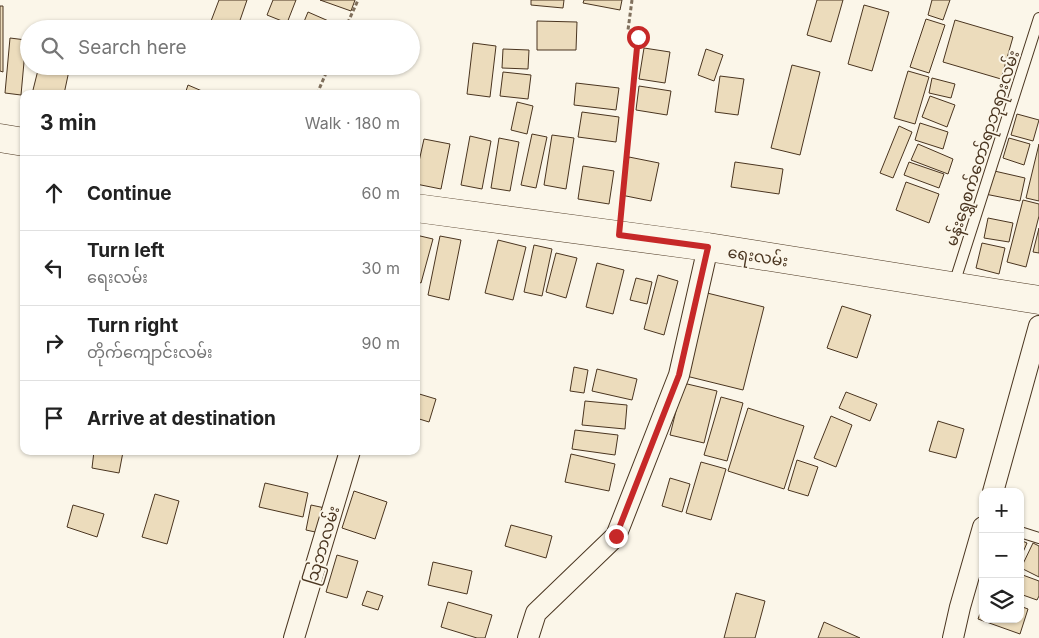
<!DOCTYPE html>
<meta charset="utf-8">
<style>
:root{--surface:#fff;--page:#f6f6f6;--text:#222;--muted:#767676;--line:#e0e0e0}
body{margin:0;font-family:Inter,"Noto Sans Myanmar",sans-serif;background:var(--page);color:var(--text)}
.controls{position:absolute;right:15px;bottom:15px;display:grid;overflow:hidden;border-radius:10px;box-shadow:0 1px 4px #0004}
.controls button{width:45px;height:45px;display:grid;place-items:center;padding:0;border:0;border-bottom:1px solid var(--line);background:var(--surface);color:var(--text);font:25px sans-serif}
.stop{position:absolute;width:15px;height:15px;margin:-11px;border:4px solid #c62828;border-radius:50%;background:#fff}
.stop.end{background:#c62828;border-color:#fff;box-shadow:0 1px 5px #0008}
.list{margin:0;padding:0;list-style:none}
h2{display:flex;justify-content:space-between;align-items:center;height:65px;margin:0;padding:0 20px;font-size:21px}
h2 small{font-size:16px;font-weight:400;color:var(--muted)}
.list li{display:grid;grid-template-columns:32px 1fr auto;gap:15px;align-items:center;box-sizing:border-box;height:75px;padding:0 20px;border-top:1px solid var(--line)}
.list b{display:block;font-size:19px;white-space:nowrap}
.list p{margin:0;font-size:16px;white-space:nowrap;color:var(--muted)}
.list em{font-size:16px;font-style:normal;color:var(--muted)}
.icon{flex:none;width:28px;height:28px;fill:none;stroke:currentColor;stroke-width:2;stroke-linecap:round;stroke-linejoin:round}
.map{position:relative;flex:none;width:1039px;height:638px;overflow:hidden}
.search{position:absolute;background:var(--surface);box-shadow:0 1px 4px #0004;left:20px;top:20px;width:400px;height:55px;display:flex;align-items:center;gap:12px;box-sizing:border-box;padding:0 18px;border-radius:28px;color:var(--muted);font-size:19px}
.panel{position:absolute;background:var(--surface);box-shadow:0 1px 4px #0004;left:20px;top:90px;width:400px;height:365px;border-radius:10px}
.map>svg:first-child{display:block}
.building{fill:#ecdcbc;stroke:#4a3520}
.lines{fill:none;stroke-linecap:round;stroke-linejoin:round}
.lane-casing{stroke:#4a3520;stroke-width:12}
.street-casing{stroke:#4a3520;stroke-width:22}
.secondary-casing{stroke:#4a3520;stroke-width:29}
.path{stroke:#7f6f5c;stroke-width:3;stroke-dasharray:4 2.5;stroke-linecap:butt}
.lane{stroke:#fbf6e9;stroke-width:10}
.street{stroke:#fbf6e9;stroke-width:20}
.secondary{stroke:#fbf6e9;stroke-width:28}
.route{stroke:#c62828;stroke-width:6}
.labels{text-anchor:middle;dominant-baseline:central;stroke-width:4;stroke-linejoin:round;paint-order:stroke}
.street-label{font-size:16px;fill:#4a3520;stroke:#fbf6e9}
</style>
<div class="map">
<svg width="1039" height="638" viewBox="0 0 1039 638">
<rect width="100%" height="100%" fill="#fbf6e9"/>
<path class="building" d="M219,0H247L237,29H208Z
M273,0H296L287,23L267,15Z
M320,0H355L351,11Z
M531,0H564L563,8L531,5Z
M584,0H622L620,10L583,3Z
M817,0H843L831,42L807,35Z
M932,0H950L943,20L928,15Z
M864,5L889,12L872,71L848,64Z
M0,6H3V72L0,71Z
M308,12L340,26L338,29H301Z
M926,19L945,25L929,73L910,67Z
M955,20L1013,37L1001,79L943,62Z
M537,21L577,22L576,50H537Z
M10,38L26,40L21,95L5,93Z
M473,43L496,46L490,97L467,94Z
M644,48L670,52L665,83L639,79Z
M503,49L529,50L528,69L502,68Z
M706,49L723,55L714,81L698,75Z
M792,65L820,72L800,155L771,148Z
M39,66H70L64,94H32Z
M908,71L929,77L915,124L894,118Z
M503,72L531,75L528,99L500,96Z
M720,76L744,79L738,115L715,112Z
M932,78L955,84L951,98L929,93Z
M576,83L619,88L616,110L574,105Z
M188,85L209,94H185Z
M639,86L671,91L667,115L636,110Z
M930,96L955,105L947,127L922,117Z
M517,102L533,106L527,134L511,130Z
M582,112L619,117L616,142L578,137Z
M1017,114L1039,120L1033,141L1011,135Z
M920,123L948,132L943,149L915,140Z
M899,126L912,132L893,178L880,173Z
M532,134L547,137L536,188L521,185Z
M552,135L574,138L566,189L544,185Z
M470,136L491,141L482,189L461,185Z
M499,138L519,142L510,191L491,188Z
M1009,138L1030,144L1024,165L1003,158Z
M424,139L450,144L441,189L416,184V175Z
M918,144L953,159L948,174L911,160Z
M1039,144V201L1026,198Z
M629,157L659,163L651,201L621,195Z
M735,162L783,169L779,194L731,187Z
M909,162L944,174L939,188L904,175Z
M583,166L614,171L609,204L578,199Z
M990,170L1025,178L1020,201L985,194Z
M906,182L939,194L929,223L896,210Z
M1023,200L1039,204V216L1026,267L1007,262Z
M988,218L1013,223L1009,242L984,238Z
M1039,228V253L1033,252Z
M416,235L433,239L421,283L416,281Z
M440,236L461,240L449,300L428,295Z
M498,240L526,247L513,300L485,293Z
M982,243L1005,248L999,274L976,268Z
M534,245L552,249L542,296L524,292Z
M556,253L577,258L566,298L546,292Z
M597,263L624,270L613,314L586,307Z
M658,275L678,281L664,335L644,329Z
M636,278L652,282L647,304L630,300Z
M703,292L764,307L743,390L682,375Z
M842,306L871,315L857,358L827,348Z
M574,367L588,370L584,393L570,391Z
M597,369L637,379L632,400L592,391Z
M683,383L717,391L704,443L670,435Z
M846,392L877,404L870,421L839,408Z
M416,393L436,399L429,422L416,418Z
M721,397L743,403L727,461L704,455Z
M585,401L627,405L625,429L582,425Z
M748,408L804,426L784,489L728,471Z
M831,416L852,425L836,467L814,458Z
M938,421L964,429L956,458L929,451Z
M575,430L618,435L615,455L572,449Z
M94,451L123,452L119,473L92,468Z
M571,454L615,464L609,491L565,482Z
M797,460L818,467L808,496L788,490Z
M701,462L726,469L711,520L686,513Z
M670,478L690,484L682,512L662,506Z
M265,483L308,493L303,517L259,507Z
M354,491L387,502L375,539L342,528Z
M155,494L179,501L167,544L142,537Z
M73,505L104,514L97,537L67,527Z
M311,505L339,511L334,536L306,530Z
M511,525L552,536L546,558L505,546Z
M1020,540L1027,543L1020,559Z
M1033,543L1039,546V577L1021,568Z
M337,555L358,561L347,598L326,592Z
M433,562L472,571L467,594L428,585Z
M1020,574L1039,581V596L1037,600L1020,594Z
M367,591L383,596L378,610L362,605Z
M736,593L765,601L755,638H724Z
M448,602L492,615L485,638H477L441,627Z
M983,605V619H1020V606L1028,609L1020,634L978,619Z
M824,622L860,638H818Z"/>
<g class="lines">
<defs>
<path id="lane" d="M954,284L1039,18
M1020,532L1039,538"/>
<path id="street" d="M993,492L1039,326
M294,638L350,451
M528,638L536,613L616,536L679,375L708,247
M953,638L960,607L983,527"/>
<path id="secondary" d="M0,138L24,142
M416,208L708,247L1039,300"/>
</defs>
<use href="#lane" class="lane-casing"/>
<use href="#street" class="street-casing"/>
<use href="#secondary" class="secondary-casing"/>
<path class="path" d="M345,29L358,0
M317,94L329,66
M621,212L638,37L628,30L632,0"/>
<use href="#lane" class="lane"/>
<use href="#street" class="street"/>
<use href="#secondary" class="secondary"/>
</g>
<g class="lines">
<path class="route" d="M616,536L679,375L708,247L619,235L638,37"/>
</g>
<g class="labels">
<g class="street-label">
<text transform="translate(982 148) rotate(-72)">မန်းရွှေစက်တော်ရာဘုရားလမ်း</text>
<text transform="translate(758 256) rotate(9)">ရေးလမ်း</text>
<text transform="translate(322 545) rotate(-73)">သြဘာလမ်း</text>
</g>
</g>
</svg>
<div class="controls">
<button>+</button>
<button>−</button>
<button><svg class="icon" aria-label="layers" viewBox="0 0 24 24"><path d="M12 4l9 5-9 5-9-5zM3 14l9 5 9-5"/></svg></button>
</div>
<div class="stop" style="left:638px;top:37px"></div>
<div class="stop end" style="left:616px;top:536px"></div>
<div class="search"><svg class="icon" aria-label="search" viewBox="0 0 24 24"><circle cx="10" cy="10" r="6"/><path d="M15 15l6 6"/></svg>Search here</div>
<section class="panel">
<h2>3 min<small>Walk · 180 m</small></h2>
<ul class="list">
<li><svg class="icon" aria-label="ahead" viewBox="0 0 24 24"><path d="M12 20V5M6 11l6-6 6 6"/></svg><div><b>Continue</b></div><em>60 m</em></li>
<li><svg class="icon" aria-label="left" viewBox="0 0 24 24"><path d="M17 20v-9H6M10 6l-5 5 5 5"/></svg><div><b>Turn left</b><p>ရေးလမ်း</p></div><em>30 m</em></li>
<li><svg class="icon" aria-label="right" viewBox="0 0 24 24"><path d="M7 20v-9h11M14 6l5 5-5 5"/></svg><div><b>Turn right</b><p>တိုက်ကျောင်းလမ်း</p></div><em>90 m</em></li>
<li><svg class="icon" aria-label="arrive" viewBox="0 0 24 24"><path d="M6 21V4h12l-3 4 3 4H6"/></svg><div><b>Arrive at destination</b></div></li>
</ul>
</section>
</div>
